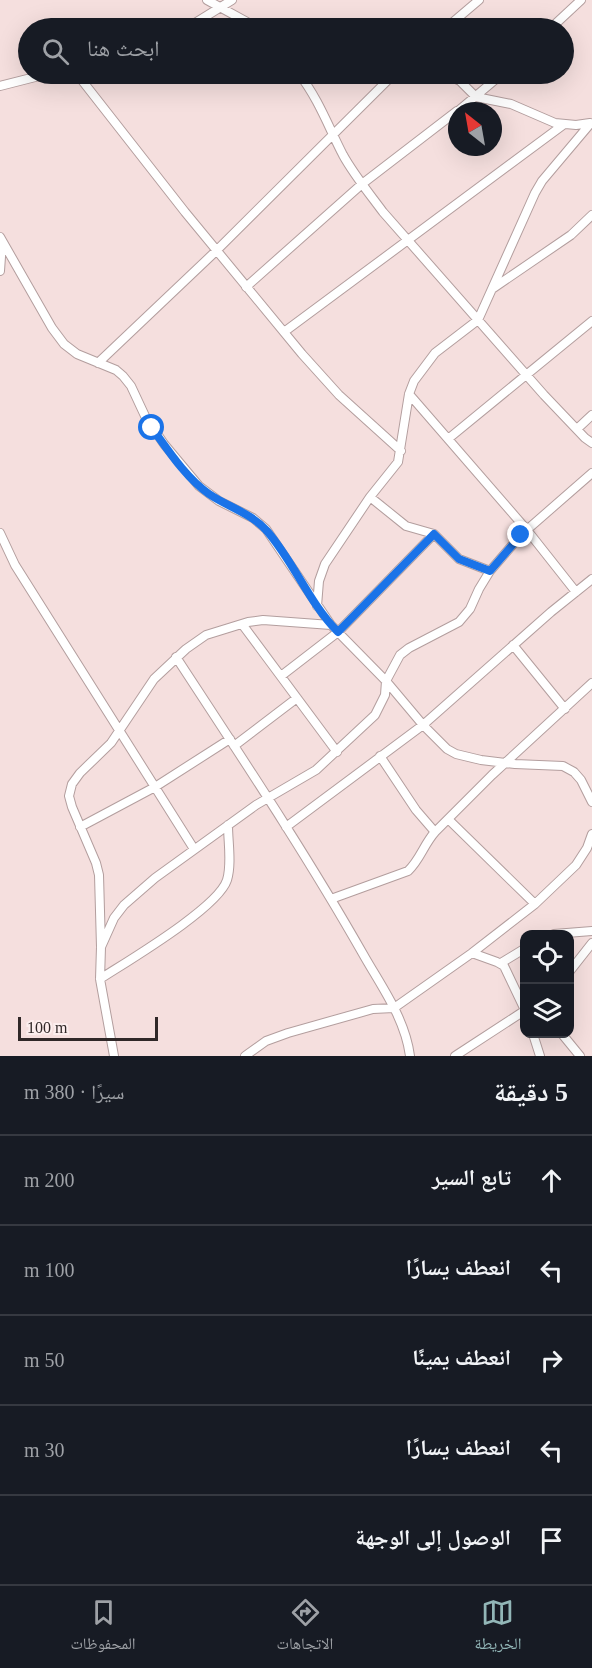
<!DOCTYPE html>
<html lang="ar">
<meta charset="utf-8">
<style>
:root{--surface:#171b24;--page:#20242c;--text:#f1f3f6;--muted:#9ea1a6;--line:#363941;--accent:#92b6b7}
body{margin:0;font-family:"Times New Roman","Noto Naskh Arabic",serif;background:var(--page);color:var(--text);direction:rtl}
.controls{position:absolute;right:18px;bottom:18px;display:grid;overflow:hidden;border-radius:12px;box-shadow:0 6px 24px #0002}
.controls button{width:54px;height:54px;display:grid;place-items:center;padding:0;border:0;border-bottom:2px solid var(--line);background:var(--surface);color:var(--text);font:30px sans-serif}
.compass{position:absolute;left:448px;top:102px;width:54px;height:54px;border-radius:50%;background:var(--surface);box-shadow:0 6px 24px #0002;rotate:329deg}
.scale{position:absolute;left:18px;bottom:15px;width:140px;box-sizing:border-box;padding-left:6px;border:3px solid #302828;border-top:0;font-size:16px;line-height:21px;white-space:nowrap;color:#302828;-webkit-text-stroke:4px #fceeee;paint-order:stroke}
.stop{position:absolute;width:18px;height:18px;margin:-14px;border:4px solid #1a73e8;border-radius:50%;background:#fff}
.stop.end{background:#1a73e8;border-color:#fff;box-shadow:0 2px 6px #0008}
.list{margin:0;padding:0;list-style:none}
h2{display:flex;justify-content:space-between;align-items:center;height:78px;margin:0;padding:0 24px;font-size:26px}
h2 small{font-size:20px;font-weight:400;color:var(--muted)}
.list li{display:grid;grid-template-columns:39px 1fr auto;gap:18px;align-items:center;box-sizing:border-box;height:90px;padding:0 24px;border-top:2px solid var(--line)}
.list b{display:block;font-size:22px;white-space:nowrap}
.list em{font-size:20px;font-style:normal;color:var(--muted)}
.icon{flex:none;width:33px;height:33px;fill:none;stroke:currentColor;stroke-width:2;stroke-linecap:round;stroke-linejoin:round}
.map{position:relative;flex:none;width:592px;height:1056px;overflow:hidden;direction:ltr}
.search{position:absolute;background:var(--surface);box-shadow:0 6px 24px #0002;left:18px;right:18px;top:18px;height:66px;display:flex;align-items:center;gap:15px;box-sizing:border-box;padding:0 21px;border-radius:33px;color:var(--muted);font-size:22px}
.sheet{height:528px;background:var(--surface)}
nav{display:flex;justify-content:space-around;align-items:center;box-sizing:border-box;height:84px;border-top:2px solid var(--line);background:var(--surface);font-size:16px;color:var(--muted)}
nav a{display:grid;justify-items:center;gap:3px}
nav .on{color:var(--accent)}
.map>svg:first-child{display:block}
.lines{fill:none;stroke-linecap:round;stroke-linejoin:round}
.street-casing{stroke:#b39e9e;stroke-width:10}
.street{stroke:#fff;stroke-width:8}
.route{stroke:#1a73e8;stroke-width:8}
</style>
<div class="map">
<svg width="592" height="1056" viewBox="0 0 592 1056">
<rect width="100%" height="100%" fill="#f5dfde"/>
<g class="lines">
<defs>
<path id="street" d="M207,0L258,28
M187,28L232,0
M446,28L479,0
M551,28L581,0
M77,74L185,212L302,354L339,395L401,451
M299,74C318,98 329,128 343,155C354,175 369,193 383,212L544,395L585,438L592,443
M446,74L460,81L476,97L511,104L555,123L576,125L590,123
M0,86L47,74
M458,111L502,74
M0,237L52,328L64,344L77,354L116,370L123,376L131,386L145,416L164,444L199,486L219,501L253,518L266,529L331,625L386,681L423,725L447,749L456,754L481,760L515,764L563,766L574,772L581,780L592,802
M0,271L2,242
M246,287L362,184L457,111
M492,289L571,235L592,215
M284,332L563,125
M98,363L216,251L394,74
M409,394L527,530L576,592
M577,429L592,415
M448,439L592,321
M370,497L406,526L434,534L459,559L490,571
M0,533L15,565L194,849
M317,606L319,581L325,564L370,497L398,462L409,394L414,381L435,353L478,320L535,193L542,181L590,124
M242,624L337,752
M513,645L565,709
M176,657C240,755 305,852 363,954C381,986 405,1018 410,1056
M281,676L338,632L434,534
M234,746L297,698
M380,756L416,810L435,832
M448,819L535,904
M80,827L155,787L230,739
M286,827L423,725L551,612L592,579
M331,899L408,871C420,860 424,844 435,832L492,775L592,683
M554,934L592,931
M101,947L114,918L124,905L155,878L256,805L316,770L375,715L385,695L386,681L400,655L409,648L459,622L470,609L479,589L490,571L521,535L592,473
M472,953L497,962L504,966L524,1008
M501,963L524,949
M570,971L592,943
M100,979C126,962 218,908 227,880C232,864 228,842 228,825
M533,1034L540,1056
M562,1034L580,1056
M114,1056L100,979L101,947L99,875L96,863L72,807L69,796L72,784L80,773L111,743L154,679L186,649L206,635L248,622L263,620L331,625
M245,1056L266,1041L288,1033L373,1009L394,1008L472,953L535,904L576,865L587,848L592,834
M455,1056L524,1011"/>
</defs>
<use href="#street" class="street-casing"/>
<use href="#street" class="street"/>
</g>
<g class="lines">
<path class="route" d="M152,428C168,450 186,478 209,494C228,507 251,513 267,531C294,562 309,603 338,632L434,534L459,559L490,571L521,535"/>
</g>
</svg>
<div class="controls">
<button><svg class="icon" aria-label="locate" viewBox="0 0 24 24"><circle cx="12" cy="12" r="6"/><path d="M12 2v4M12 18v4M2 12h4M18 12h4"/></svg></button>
<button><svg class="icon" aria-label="layers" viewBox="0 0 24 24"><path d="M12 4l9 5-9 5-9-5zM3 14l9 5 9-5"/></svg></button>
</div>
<svg class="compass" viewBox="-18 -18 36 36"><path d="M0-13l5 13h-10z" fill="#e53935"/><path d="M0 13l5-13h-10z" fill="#9ea1a6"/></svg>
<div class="scale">100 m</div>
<div class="stop" style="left:152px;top:428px"></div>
<div class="stop end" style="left:521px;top:535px"></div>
<div class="search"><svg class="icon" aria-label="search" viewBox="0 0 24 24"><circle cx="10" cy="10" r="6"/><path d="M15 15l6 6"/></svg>ابحث هنا</div>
</div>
<section class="sheet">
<h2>5 دقيقة<small>سيرًا · 380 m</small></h2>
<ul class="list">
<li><svg class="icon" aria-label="ahead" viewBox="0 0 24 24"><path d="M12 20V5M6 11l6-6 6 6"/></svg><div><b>تابع السير</b></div><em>200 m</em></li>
<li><svg class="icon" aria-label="left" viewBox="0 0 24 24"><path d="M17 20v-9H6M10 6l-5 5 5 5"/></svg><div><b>انعطف يسارًا</b></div><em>100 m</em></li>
<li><svg class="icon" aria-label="right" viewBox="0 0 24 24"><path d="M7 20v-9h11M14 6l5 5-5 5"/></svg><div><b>انعطف يمينًا</b></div><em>50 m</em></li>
<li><svg class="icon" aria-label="left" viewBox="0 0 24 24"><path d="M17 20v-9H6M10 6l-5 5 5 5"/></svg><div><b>انعطف يسارًا</b></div><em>30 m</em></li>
<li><svg class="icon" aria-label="arrive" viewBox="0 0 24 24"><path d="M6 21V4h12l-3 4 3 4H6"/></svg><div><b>الوصول إلى الوجهة</b></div></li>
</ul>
</section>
<nav>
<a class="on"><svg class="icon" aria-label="map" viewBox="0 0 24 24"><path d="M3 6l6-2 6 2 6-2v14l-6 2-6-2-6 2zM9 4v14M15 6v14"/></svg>الخريطة</a>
<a><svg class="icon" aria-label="directions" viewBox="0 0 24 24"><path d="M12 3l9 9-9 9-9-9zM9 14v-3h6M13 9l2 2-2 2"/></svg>الاتجاهات</a>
<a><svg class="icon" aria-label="saved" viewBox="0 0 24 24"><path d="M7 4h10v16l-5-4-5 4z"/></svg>المحفوظات</a>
</nav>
